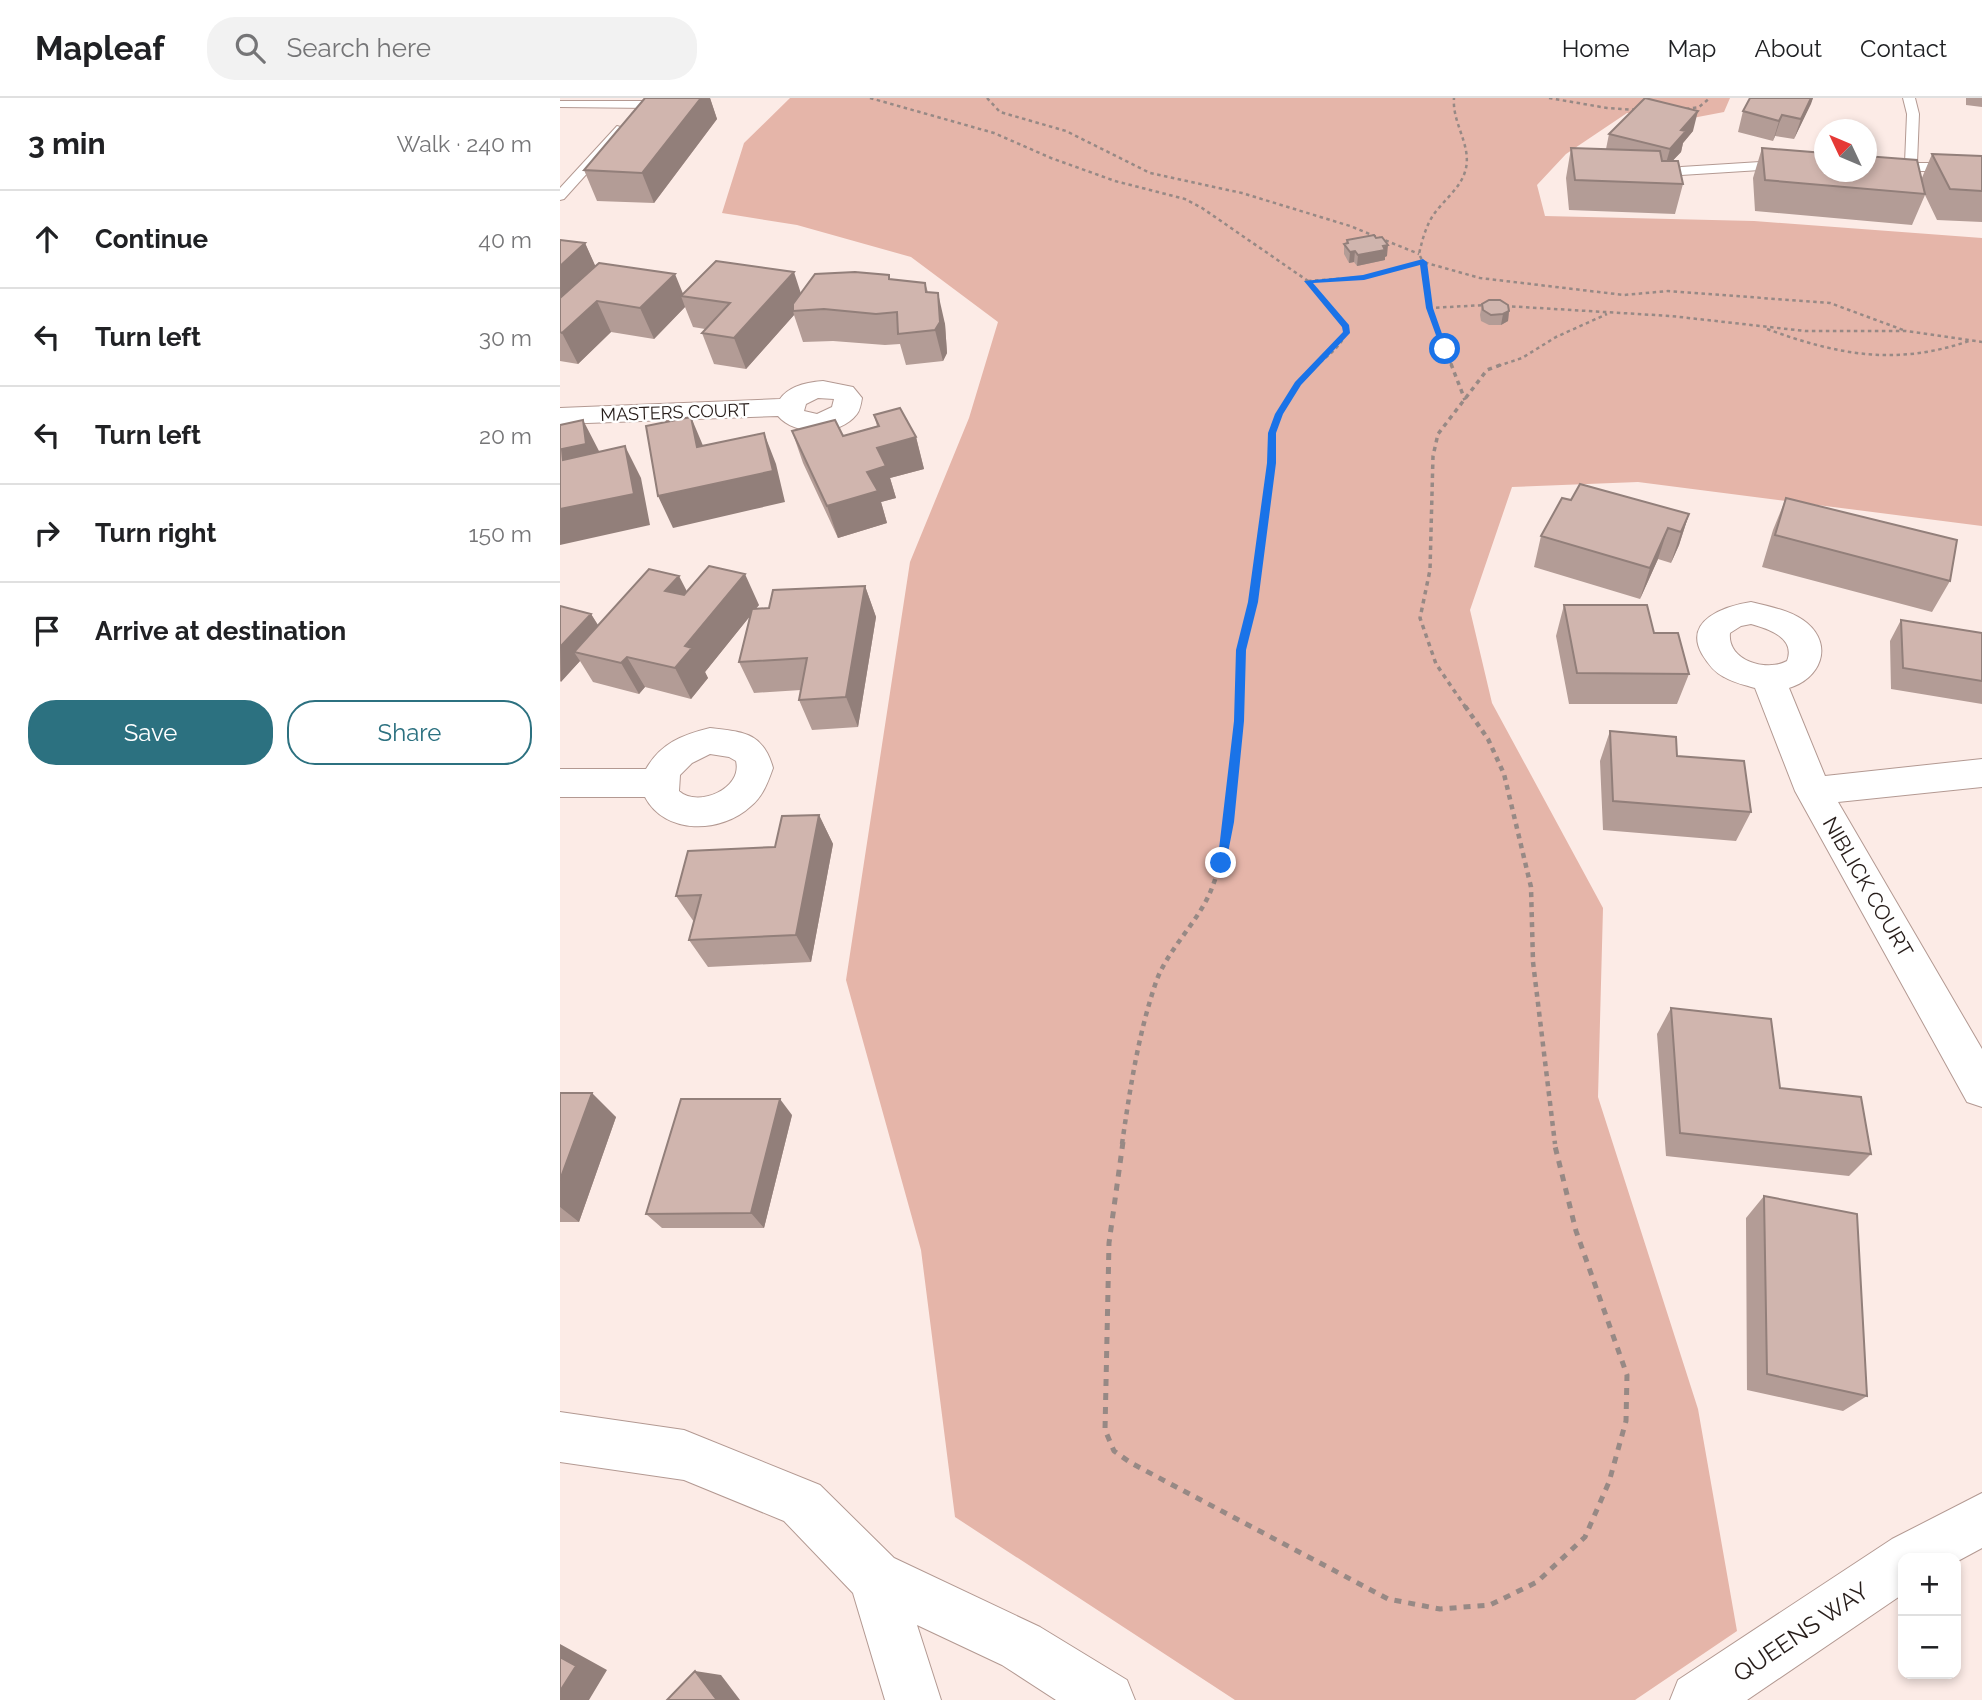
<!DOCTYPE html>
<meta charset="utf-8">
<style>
:root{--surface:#fff;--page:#f2f2f2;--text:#202124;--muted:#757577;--line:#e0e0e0;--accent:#2c7180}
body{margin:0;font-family:Raleway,sans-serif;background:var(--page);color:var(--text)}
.controls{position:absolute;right:21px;bottom:21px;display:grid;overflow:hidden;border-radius:14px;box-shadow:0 4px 10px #0003}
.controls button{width:63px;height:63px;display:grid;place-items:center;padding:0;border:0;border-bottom:2px solid var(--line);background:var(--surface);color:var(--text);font:35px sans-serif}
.compass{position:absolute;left:1254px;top:21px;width:63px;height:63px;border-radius:50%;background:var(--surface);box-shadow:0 4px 10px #0003;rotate:314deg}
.stop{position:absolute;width:21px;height:21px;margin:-16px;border:5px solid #1a73e8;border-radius:50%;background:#fff}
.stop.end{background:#1a73e8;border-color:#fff;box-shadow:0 2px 7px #0008}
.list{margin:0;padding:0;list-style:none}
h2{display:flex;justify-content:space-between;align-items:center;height:91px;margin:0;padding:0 28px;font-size:30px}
h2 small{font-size:23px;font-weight:400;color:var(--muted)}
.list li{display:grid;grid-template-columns:46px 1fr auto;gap:21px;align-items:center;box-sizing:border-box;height:98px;padding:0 28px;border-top:2px solid var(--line)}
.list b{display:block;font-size:26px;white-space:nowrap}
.list em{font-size:23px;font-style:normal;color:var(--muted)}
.actions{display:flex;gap:14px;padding:21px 28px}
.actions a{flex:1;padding:16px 0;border:2px solid var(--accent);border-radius:28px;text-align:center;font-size:24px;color:var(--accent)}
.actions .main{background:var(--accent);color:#fff}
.icon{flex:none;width:38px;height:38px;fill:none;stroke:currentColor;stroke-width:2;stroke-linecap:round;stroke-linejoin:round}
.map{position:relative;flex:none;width:1422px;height:1602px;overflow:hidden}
header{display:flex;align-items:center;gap:42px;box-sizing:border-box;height:98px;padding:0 35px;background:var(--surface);border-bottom:2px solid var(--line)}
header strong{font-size:33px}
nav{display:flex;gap:38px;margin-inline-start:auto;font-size:24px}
.search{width:490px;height:63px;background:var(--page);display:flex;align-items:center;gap:18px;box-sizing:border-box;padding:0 24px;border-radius:28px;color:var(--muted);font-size:26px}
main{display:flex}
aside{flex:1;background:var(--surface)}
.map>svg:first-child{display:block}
.green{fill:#e5b5a9}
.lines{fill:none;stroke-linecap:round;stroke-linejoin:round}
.lane-casing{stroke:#b39992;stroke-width:2}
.street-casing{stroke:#b39992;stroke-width:2}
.path-far3{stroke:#978985;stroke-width:2.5;stroke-dasharray:3.5 3.5;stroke-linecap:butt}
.path-far2{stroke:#978985;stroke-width:3.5;stroke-dasharray:4.5 4.5;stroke-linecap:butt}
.path-far1{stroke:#978985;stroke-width:4.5;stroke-dasharray:5 5;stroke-linecap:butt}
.path{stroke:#978985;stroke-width:5;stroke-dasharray:7 7;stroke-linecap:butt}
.lane{fill:#fff;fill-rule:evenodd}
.street{fill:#fff;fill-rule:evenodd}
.wall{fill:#b39c96}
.shaded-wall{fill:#927f7a}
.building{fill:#d0b5ae;stroke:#927f7a;stroke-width:2}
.route{fill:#1a73e8}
.labels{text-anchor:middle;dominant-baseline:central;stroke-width:5;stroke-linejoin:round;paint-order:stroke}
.far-street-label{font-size:18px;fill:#271d1a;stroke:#fff}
.street-label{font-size:21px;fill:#271d1a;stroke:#fff}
.near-street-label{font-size:24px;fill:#271d1a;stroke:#fff}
</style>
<header>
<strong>Mapleaf</strong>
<div class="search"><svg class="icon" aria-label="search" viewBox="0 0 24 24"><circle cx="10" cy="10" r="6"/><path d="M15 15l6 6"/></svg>Search here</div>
<nav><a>Home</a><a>Map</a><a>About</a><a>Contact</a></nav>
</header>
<main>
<aside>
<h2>3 min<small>Walk · 240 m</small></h2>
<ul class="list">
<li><svg class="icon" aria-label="ahead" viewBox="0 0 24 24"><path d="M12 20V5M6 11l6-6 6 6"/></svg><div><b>Continue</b></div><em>40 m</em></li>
<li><svg class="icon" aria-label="left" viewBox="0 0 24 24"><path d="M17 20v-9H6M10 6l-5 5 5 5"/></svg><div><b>Turn left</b></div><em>30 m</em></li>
<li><svg class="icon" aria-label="left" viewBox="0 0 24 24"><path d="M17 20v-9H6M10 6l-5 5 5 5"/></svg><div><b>Turn left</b></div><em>20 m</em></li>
<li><svg class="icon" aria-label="right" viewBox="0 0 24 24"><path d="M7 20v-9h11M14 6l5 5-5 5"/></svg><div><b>Turn right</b></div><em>150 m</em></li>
<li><svg class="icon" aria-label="arrive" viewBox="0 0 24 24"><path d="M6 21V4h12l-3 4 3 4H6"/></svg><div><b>Arrive at destination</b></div></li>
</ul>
<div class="actions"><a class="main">Save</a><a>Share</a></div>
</aside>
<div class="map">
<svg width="1422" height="1602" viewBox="0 0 1422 1602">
<rect width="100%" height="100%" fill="#fcebe6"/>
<path class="green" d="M230,0H1170L1164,14L1122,22L1067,15L1006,56L977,87L985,118L1194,123L1422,140V428L1078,384L952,389L910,512L932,605L1043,810L1038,999L1138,1311L1177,1533L1075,1602H675L395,1419L361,1152L286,882L350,464L409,320L438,224L351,159L237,127L162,115L184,45Z"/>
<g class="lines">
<defs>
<path id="lane" d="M88,0H100L94,9L90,10L0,9V3H86Z
M1343,0H1355L1359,16L1357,65H1422V73H1307V65H1345L1347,16Z
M57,28L67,31L4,101L0,102V90Z
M1233,62L1265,64V72L1233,70L1121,77L1115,73L1121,69Z"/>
<path id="street" d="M263,283L293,289L302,300C301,306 300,312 297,316C280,339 235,338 218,318L0,326V310L220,301C229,288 248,284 263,283ZM258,300L274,301L272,309L257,316L244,313L246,306Z
M1191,504C1210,509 1231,512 1247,525C1274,548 1260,581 1229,590L1265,678L1422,661V689L1278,704L1422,951V1009L1407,1004L1235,693L1195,590C1185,587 1174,585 1164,579C1154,574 1148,566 1142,556C1123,522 1165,508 1191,504ZM1191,526C1209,531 1236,540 1227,563C1207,574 1167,563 1170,535L1181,528Z
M150,630C183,634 203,634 213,670C208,684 203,698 191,708C161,736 105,737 85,699H0V671H86C101,645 122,637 150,630ZM150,656L169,659L176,663C183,691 138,710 119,693L120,677L132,665Z
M0,1314L124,1332L260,1387L334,1460L480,1529L567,1582L575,1602H496L442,1567L357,1527L381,1602H325L293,1495L224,1423L124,1382L0,1364Z
M1422,1395V1450L1396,1464V1460H1343V1496L1187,1602H1110L1118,1582L1332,1441Z"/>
</defs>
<use href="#lane" class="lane-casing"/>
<use href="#street" class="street-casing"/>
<path class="path-far3" d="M310,0L434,35L491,60L555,83L625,101L642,110L748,183L786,228C788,244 767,258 756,268
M427,0L440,14L506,33L590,75L682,95L790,128L859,156
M989,0L1047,10L1078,12
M1126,11L1139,9L1150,0
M748,183L804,179L863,164L920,180L1064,197L1108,193L1270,205L1346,233
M945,208L1111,218L1245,233H1346L1422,244
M869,210L926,207
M1207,231C1278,257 1336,268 1409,243
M892,268L869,210L863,164L859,156C862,143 865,131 872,119C882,103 902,90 906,70C911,46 892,25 894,0
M938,268L962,260L996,239L1047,216"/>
<path class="path-far2" d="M891,266L905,302
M679,610L681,552L693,504L711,365L712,335L719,316L738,286L758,266
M906,610L876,566L860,520L870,472L873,358L878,336L927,272L943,266"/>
<path class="path-far1" d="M905,608L928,641L944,676L971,789L973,864L995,1046
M562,1046C570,991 578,937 596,884C607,853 635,827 649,797C671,748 678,662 679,608"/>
<path class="path" d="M563,1044L549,1145L545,1332L554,1353L571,1365L828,1501L880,1511L930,1507L977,1484L1025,1439L1049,1384L1066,1323L1067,1277L1016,1133L994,1044"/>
<use href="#lane" class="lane"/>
<use href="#street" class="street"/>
</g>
<path class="wall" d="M85,0H150L157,21L94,105L37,103L24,72Z
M1190,0H1253L1234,41L1215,38L1213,43L1178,34L1183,13Z
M1406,0H1422V9L1406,7Z
M1133,33L1123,45L1121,54L1112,63L1123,86L1115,116L1009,112L1006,80L1011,50L1046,51L1049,36Z
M1202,50L1361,82L1372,56L1422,58V124L1377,122L1365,97L1352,127L1195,113L1193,80Z
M0,142L25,145L35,168L123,196L241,195L329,177L330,181L365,185L368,194L385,226L387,255L383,263L346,267L340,246L325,247L273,243L243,244L234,217L186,271L154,266L142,235L145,231L133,229L125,209L94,241L51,234L18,266L0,263Z
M787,142L827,158L825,159V162L797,168L794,164L789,165L784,156V146L786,145Z
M922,206L949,213L948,223L941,227H929L921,223L920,217Z
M314,317L356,339L364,371L330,380L336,400L321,404L327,425L278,440L243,365L232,333L283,338L317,328Z
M1226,400L1390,483L1372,514L1202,469L1213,432Z
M1129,416L1119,447L1111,465L1098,461L1080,501L974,469L981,438Z
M305,488L316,519L298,629L252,632L239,602L241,592L194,595L179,564L190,518L145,574L148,580L131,601L85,589L79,596L33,584L20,563L0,584V508L31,516L38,527L127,494L199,507L196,510H209Z
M1004,507L1094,535L1129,576L1117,606H1009L996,538Z
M1341,522L1422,535V606L1331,591L1330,543Z
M1050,633L1191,714L1176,743L1043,732L1040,663Z
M259,717L273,746L251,864L148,869L129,842L134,824L116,798L215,749Z
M1111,910L1220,990L1311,1056L1289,1078L1106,1058L1097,936Z
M0,995L56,1019L19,1124H0Z
M232,1017L204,1130H102L86,1116Z
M1204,1098L1307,1298L1283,1313L1187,1292L1186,1120Z"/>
<path class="shaded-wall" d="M141,0H150L157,21L94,105L82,75Z
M1251,0H1253L1251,6L1234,41L1241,21Z
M1138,13L1133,33L1123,45L1121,54L1104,72L1110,51L1121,32Z
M1222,17L1215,38L1213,43L1219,23Z
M25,145L39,176L0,213V168Z
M828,147L827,158L825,159V162L797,168L798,157Z
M795,153L794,164L789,165L790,154Z
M234,174L244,205L233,213L234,217L186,271L174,240Z
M115,176L124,198H121L125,209L94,241L80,210Z
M378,195L385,226L387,255L383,263L375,232Z
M37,203L51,234L18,266L2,235Z
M949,213L948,223L941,227L943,216Z
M131,319L144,350L137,349Z
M23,322L39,353L43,377L3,362L2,351Z
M204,335L216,366L225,404L113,430L98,398Z
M356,339L364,371L330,380L336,400L321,404L327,425L278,440L267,408L307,374L317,350Z
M65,348L81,380L90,427L0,447V411Z
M1129,416L1119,447L1111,465L1121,434Z
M1108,430L1098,461L1080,501L1090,470Z
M185,476L199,507L145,574L148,580L131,601L115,570L125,548Z
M119,478L135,509L105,493Z
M305,488L316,519L298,629L286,599Z
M31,516L44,537L14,554L20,563L1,584L0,549Z
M67,559L85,589L79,596L61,565Z
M259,717L273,746L251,864L236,837Z
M32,995L56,1019L19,1124L0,1109V1082Z
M220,1001L232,1017L204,1130L191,1115Z
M0,1546L47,1572L29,1602H0Z
M135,1573L161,1577L180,1602H157Z"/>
<path class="building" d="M85,0H141L82,75L24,72Z
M1085,0L1138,13L1121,32L1126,33L1110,51L1049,36Z
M1190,0H1251L1241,21L1222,17L1219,23L1183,13Z
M1011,50L1100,53L1102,63H1118L1123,86L1015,82Z
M1202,50L1264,55V74H1306V58L1357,62L1365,96L1205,82Z
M1372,56L1422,58V93L1390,91Z
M814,137L816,140L822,139L828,147L823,148L825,152L798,157L795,153L790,154L784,146L788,145L787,142Z
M0,142L25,145L0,168Z
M156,163L234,174L174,240L142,235L170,205L121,198Z
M39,165L115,176L80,210L37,203L2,235L0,234V200Z
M295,174L329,177V181L365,185L366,194L378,195L380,224L375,232L338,236L337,214L316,216L264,211L233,213V206L255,176Z
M929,202H940L948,207L949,213L943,216L931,217L923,212L922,206Z
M340,310L356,339L317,350L326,368L307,374L318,393L267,408L232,333L275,322L283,338L319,328L314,317Z
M131,319L137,349L204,335L213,373L98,398L86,328Z
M23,322L26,346L2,351L3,362L65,348L74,396L0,411V327Z
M1020,386L1129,416L1121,434L1108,430L1090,470L981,438L1002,400L1011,402Z
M1226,400L1397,442L1390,483L1215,437Z
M149,468L185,476L125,548L132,550L115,570L67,559L61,565L14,554L89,471L119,478L105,493L124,497Z
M305,488L286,599L239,602L247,560L179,564L192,511L209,510L213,492Z
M1004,507H1087L1094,535H1118L1129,576L1017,575Z
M0,508L31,516L0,549Z
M1341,522L1422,535V583L1343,570Z
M1050,633L1116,639L1117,658L1184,663L1191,714L1053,703Z
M259,717L236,837L129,842L141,797L116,798L128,753L215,749L222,718Z
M1111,910L1211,921L1220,990L1301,999L1311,1056L1120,1035Z
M0,995H32L0,1082Z
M121,1001H220L191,1115L86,1116Z
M1204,1098L1297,1116L1307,1298L1207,1276Z
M0,1559L16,1568L0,1593Z
M135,1573L157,1602H107Z"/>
<path class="route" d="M863,161L867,164L873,210L888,253L881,251L866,210L860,167L804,182L753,185L789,227L790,235L741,287L723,316L716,335V365L698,504L686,552L684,623L674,724L666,765L661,770L657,768L674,623L676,552L688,504L707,365L708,335L715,316L735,284L783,234L782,229L744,183L803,177Z"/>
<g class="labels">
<g class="far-street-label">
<text transform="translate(115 314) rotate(-2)">MASTERS COURT</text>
</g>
<g class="street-label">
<text transform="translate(1308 789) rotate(60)">NIBLICK COURT</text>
</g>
<g class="near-street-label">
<text transform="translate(1241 1534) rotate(-34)">QUEENS WAY</text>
</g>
</g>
</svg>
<div class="controls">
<button>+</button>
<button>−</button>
</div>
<svg class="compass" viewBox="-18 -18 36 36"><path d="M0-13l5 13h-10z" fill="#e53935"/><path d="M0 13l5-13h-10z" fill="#757577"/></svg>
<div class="stop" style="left:885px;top:251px"></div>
<div class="stop end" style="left:661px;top:765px"></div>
</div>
</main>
